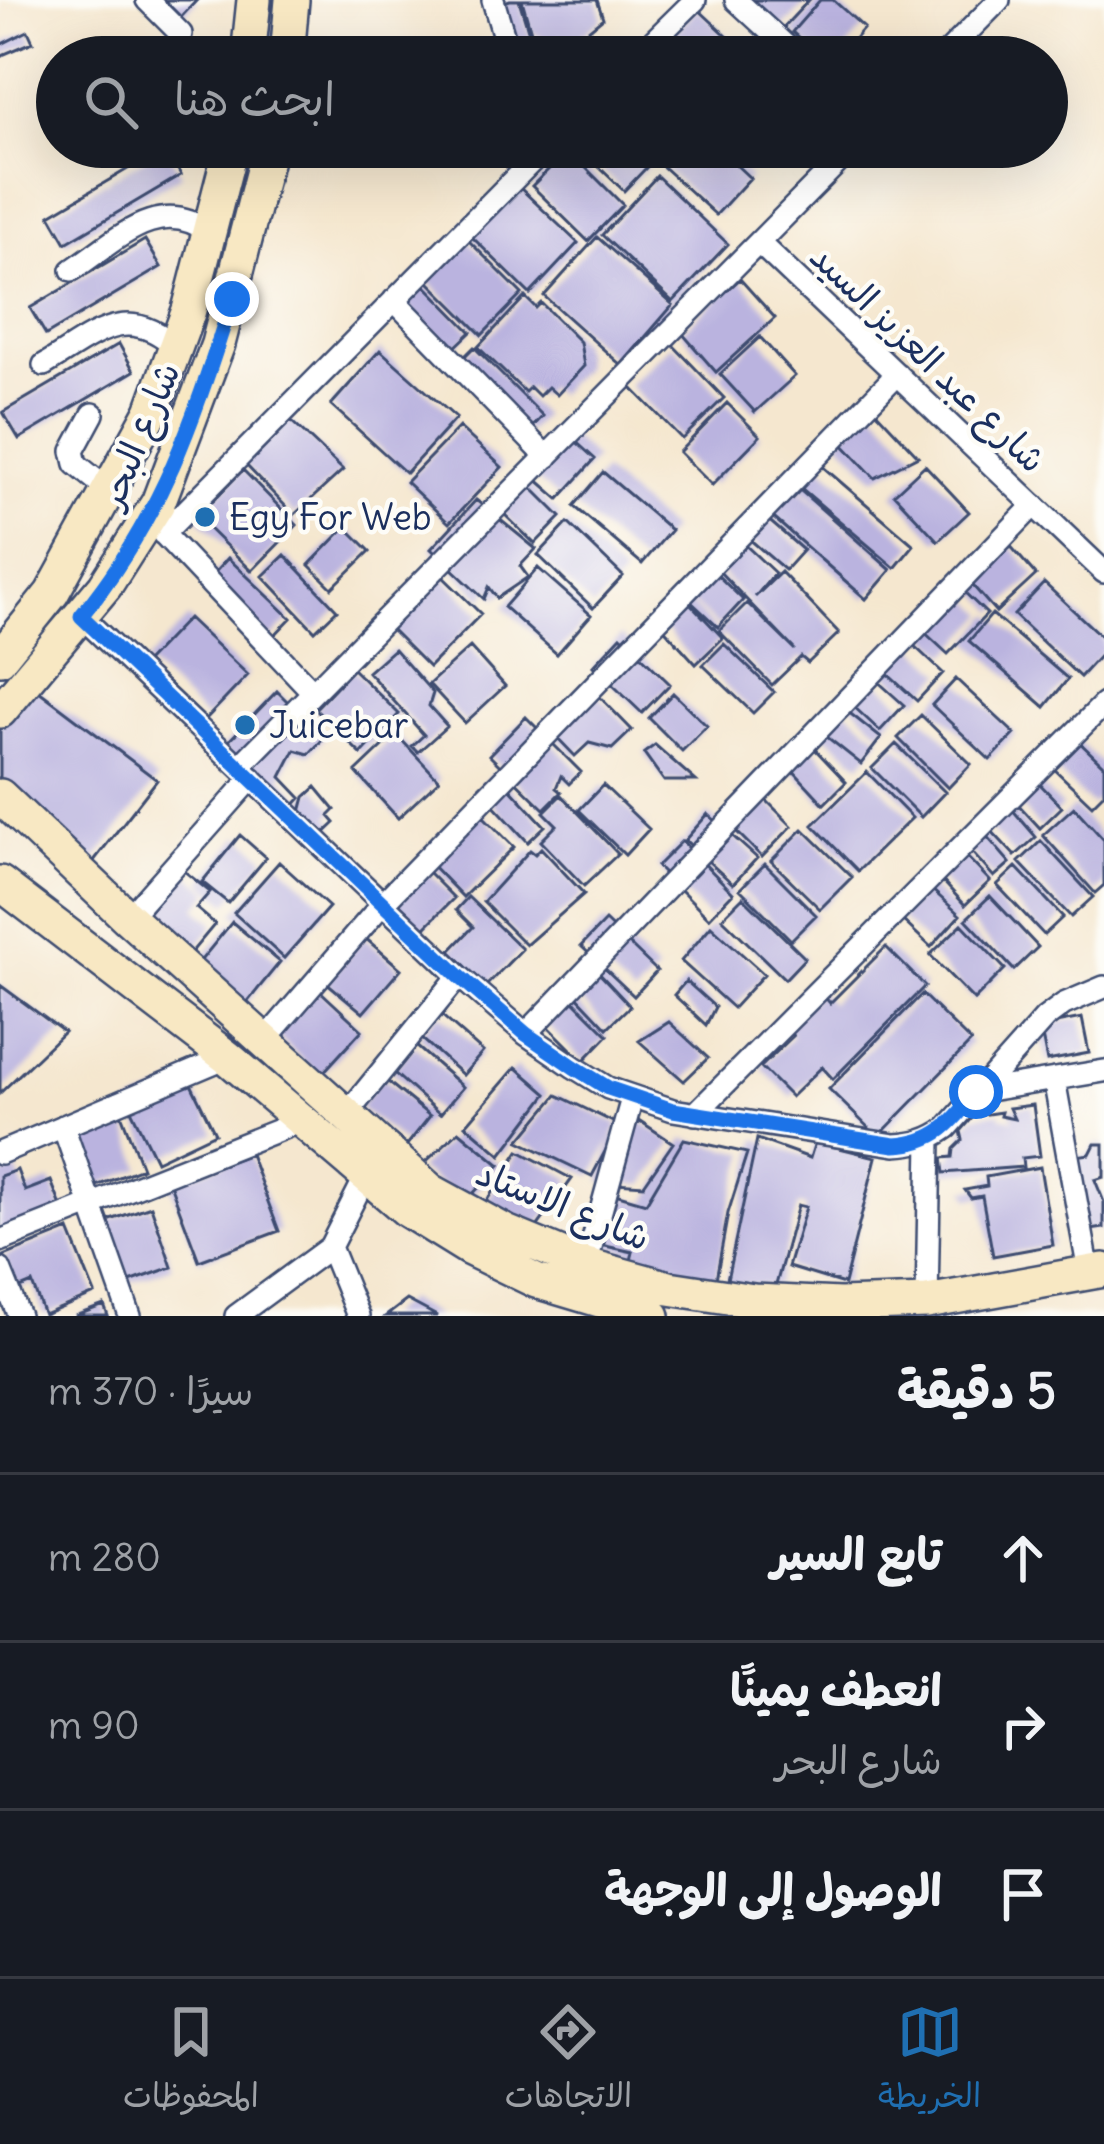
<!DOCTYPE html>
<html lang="ar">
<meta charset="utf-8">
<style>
:root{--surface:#171b24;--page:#20242c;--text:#f1f3f6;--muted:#9ea1a6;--line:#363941;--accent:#1f6fb2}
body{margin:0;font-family:Delius,"Playpen Sans Arabic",sans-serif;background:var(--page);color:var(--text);direction:rtl}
.stop{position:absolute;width:36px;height:36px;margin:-27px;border:9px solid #1a73e8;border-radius:50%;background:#fff}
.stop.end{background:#1a73e8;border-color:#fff;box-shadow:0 3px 12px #0008}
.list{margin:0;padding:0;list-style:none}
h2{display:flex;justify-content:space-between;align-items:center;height:156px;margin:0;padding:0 48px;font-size:51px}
h2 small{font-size:39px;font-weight:400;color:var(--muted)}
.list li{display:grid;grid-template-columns:78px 1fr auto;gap:36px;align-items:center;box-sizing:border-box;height:168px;padding:0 48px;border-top:3px solid var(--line)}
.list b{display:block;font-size:45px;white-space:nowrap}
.list p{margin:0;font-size:39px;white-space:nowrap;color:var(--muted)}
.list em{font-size:39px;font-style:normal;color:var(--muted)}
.icon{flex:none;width:66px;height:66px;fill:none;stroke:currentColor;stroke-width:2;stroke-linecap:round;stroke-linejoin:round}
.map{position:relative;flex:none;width:1104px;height:1316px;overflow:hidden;direction:ltr}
.search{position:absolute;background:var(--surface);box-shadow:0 12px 48px #0002;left:36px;right:36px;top:36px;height:132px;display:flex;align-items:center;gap:30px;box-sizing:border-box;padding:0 42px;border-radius:66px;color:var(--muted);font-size:45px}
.sheet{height:660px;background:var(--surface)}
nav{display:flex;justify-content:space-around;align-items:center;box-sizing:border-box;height:168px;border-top:3px solid var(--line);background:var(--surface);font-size:33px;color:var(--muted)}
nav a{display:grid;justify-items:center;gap:6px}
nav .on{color:var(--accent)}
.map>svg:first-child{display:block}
.building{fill:#bab3df}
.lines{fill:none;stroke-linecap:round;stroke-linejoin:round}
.street-casing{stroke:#3c4b6f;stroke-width:26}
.secondary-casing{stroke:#3c4b6f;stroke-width:38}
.street{stroke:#fff;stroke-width:21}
.secondary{stroke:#f8e8c3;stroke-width:33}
.route{stroke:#1a73e8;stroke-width:15}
.poi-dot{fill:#1f6fb2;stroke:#fdfcf7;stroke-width:4.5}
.labels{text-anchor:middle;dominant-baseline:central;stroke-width:9;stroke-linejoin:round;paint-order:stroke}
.street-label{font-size:36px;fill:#1b2f5e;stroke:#fdfcf7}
.poi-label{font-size:36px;fill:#1b2f5e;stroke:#fdfcf7;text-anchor:start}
</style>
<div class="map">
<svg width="1104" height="1316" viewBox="0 0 1104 1316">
<rect width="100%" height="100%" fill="#fdfcf7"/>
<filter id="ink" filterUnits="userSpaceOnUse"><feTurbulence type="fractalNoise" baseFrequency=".00833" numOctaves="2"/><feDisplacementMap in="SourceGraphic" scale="24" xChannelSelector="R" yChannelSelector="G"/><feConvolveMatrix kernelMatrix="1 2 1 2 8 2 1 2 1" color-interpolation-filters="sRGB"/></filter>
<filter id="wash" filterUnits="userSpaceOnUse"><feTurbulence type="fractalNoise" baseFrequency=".004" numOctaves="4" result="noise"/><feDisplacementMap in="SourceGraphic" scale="48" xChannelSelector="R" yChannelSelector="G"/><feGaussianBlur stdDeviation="2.7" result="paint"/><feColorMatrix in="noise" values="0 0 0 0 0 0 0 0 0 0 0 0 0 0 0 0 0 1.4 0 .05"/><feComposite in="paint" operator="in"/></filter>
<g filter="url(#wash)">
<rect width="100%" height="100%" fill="#f5e7cf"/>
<g id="blocks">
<path class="building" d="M164,0H197L181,17Z
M510,0H519L530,36L562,51L554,57H516L499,4Z
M522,0H597L603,18L565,49L531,32Z
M746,0H809L779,32Z
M820,0H833L864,28L839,57H821L792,32Z
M697,8L742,50L735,57H667L659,50Z
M28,31L33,42L0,56V45Z
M165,147L181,175L66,243L50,215Z
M578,147H666L624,191Z
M678,147H717L750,178L716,215L661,165Z
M734,147H766L750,163Z
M568,150L623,205L588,241L532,186Z
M657,176L728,244L673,302L602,235Z
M519,187L578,243L530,294L472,237Z
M597,237L673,305L621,365L544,296Z
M145,240L161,267L46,335L30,308Z
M468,240L522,294L482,335L428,281Z
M740,279L775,318L716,372L681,332Z
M425,285L471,332L451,351L405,304Z
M525,297L536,308L541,303L580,342L584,366L557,395L548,387L539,396L530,387L525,392L478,347Z
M760,337L795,376L755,412L720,374Z
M119,344L134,371L19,439L3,412Z
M672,344L724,398L682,439L629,385Z
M474,347L543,416L528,432L459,362Z
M380,350L456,418L406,473L331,405Z
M727,403L760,436L712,485L679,452Z
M873,408L918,456L875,478L839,440Z
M290,420L343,470L294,515L244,463Z
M459,427L502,467L449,523L406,482Z
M571,437L595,459L559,499L535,478Z
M815,460L914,545L895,568L795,483Z
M925,465L969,512L938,541L894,494Z
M243,470L297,525L252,571L197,517Z
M603,472L671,530L642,564L574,506Z
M793,484L891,570L866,599L768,513Z
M529,485L561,517L535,544L502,512Z
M476,500L536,549L520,566L528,577L497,598L489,587L484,599L431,549Z
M765,517L803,550L785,570L747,537Z
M568,523L623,576L593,608L538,555Z
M346,527L370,551L332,588L309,565Z
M740,540L775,573L755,597L781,572L839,633L808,663L801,657L772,685L719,631L747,603L795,650L715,567Z
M1007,542L1036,575L996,612L967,579Z
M285,555L337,610L315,631L263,576Z
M228,558L291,618L271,639L208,580Z
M538,568L591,615L557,654L504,607Z
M712,570L743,600L718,627L686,597Z
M439,573L481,614L429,667L388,626Z
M1044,583L1104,639V651L1080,677L1014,615Z
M959,587L987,614L948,654L920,628Z
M685,598L723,638L696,664L659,623Z
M992,614L1068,679L1045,707L969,641Z
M188,618L248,675L206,719L146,662Z
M621,636L670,684L642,713L593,666Z
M909,641L943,673L917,701L882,669Z
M724,644L774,692L753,713L703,665Z
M470,647L505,686L465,723L429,684Z
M394,649L433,693L429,706L447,726L418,752L412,746L424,735L368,672Z
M353,669L399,714L361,754L315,709Z
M19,676L157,780L93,862L0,778V696Z
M874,678L904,705L880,731L851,704Z
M956,679L1015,734L990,760L932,705Z
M277,691L324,738L309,754L295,750L281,777L301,798L288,812L222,748Z
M594,691L632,730L612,749L589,743L575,756L552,732Z
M673,693L707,726L682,751L649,718Z
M842,707L881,738L861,764L822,733Z
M921,715L971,764L948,788L898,738Z
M526,717L581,772L569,784L561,776L556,788L561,792L544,809L489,755Z
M396,734L439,780L398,818L356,772Z
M1075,738L1104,766V793L1092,805L1050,765Z
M810,744L846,782L824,804L788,765Z
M896,744L945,792L921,817L872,768Z
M655,745L696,781H664L644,753Z
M495,772L545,826L528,842L478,788Z
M867,772L912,818L858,871L813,825Z
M1037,781L1062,807L1040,828L1016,802Z
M603,785L649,829L625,855L579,810Z
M316,787L335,810L329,816L335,823L321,836L301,812L305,797Z
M561,795L618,854L584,886L541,841L557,825L544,812Z
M763,797L792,826L762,857L733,828Z
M1074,807L1104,840V885L1095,893L1043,835Z
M1011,808L1036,837L1015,856L989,828Z
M478,811L514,847L463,897L428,861Z
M708,814L757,858L733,884L685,840Z
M803,829L852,877L820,909L771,861Z
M983,832L1010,863L994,877L966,846Z
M240,835L266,858L228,903L202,882Z
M682,841L733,893L709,918L657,866Z
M1041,841L1093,897L1071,917L1019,862Z
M541,848L584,894L526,945L483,902L530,850L535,854Z
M962,852L990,881L965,905L938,876Z
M279,862L329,907L284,958L234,913Z
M765,864L816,915L791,940L740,889Z
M1016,867L1063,917L1044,935L997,885Z
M424,868L454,898L420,932L390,901Z
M183,870L210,892L196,908L215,924L185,960L140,923Z
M929,887L960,915L931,947L900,918Z
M990,896L1038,947L1014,970L966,919Z
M468,897L522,949L486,986L450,951L473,927L456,910Z
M743,897L805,958L785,979L722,918Z
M605,921L657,971L634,996L581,946Z
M232,922L280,962L241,1010L193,970Z
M962,924L1005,969L974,1000L930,955Z
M711,926L764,974L733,1008L681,961Z
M364,937L401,969L363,1013L326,982Z
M886,947L925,986L833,1079L822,1067L791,1097L761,1067L793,1036L785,1028L820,992L830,1003Z
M596,970L630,1006L607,1028L573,992Z
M686,981L715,1007L706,1025L674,995Z
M0,985L64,1032L0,1093Z
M318,989L362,1030L320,1076L276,1035Z
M922,994L971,1042L878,1137L829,1089Z
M569,996L608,1035L583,1061L544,1022Z
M439,1013L483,1052L463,1075L419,1036Z
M1082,1018L1089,1053L1047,1061L1040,1026Z
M669,1022L708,1058L684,1081L639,1041Z
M415,1045L463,1087L440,1114L392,1071Z
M516,1067L547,1094L501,1155L466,1125Z
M382,1077L430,1116L407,1145L359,1107Z
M188,1078L215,1133L156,1161L129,1106Z
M557,1095L619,1125L592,1176L519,1141Z
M1033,1105L1040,1156L1022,1158L1023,1167L944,1173L942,1158L953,1157L954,1149L963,1140L961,1131L974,1116L1001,1112L1000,1116L1014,1119L1009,1108Z
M120,1111L142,1168L94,1187L71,1131Z
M640,1121L673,1143L644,1185L600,1182L611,1141Z
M459,1131L500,1165L466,1201L418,1169Z
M684,1139L747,1153L728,1213L716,1279L629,1269L633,1252L596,1244L608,1192L646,1203Z
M757,1139L810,1158L815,1142L876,1157L844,1284L788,1267L806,1207L798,1205L776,1285L726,1284Z
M1095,1144H1104V1177L1095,1180L1104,1202V1228L1084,1231L1070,1157L1090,1154Z
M519,1151L572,1179L535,1230L480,1211Z
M250,1154L279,1231L199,1261L170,1184Z
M1040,1167L1053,1245L993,1256L982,1196L971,1198L965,1190L987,1186L986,1177Z
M17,1170L25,1191L51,1181L63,1211L0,1236V1176Z
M151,1206L172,1267L127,1283L105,1222Z
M69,1230L95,1294L44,1315L32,1283L18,1289L4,1256Z
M407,1300L437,1316H386Z
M104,1305L108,1316H75Z"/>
</g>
</g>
<g filter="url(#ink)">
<use href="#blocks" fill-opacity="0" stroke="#3c4b6f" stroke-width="3"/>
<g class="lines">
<defs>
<path id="street" d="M147,0L181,34
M493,0L510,57
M736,0L798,57
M637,57L695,0
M943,57L999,0
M120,155L134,147
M759,243L1104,572
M72,270C116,241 159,194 210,233
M394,300L547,457
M44,365C93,336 126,301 177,348
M93,414L73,451L76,464L107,489
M157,527L313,692
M163,534L546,147
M81,616L459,976L526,1034L574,1067L608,1088L673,1110L895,1145C916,1144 930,1140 947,1128L1045,1018L1064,1004L1104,987
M240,766L853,147
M128,918L252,778
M526,1034L1034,505
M264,1041L383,903L897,374
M1054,1079L1089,1272
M976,1092L1104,1071
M695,1114L1104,704
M346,1115L459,976
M63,1126L130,1316
M0,1153L227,1057
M0,1241L301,1121
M330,1247L358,1316
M586,1265L632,1098
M0,1269L19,1316
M927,1302L930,1140
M236,1316L330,1247L366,1176"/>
<path id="secondary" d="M248,57L254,0
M287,57L292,0
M0,658L52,593L152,411L189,310L231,147
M0,711L105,586L158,503L218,344L269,147
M0,796L128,918L431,1191L506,1232L586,1265L669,1288L754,1301L840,1305L927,1302L1104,1270
M0,883L227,1057L407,1210L470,1249L536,1281L653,1316"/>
</defs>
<use href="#street" class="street-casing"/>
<use href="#secondary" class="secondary-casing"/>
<use href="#street" class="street"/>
<use href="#secondary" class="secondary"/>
</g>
</g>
<g class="lines" filter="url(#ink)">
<path class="route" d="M232,299C196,417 160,520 81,616L459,976L526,1034L574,1067L608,1088L673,1110L895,1145C936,1143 953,1123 976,1092"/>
</g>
<g class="poi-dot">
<circle cx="205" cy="517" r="12"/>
<circle cx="245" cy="725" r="12"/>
</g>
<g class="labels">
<g class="street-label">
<text transform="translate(928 358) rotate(44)">شارع عبد العزيز السيد</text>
<text transform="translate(139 435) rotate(-67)">شارع البحر</text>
<text transform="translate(563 1205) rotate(22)">شارع الاستاد</text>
</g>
<g class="poi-label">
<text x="229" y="517">Egy For Web</text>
<text x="269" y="725">Juicebar</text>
</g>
</g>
</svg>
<div class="stop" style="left:976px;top:1092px"></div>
<div class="stop end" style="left:232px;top:299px"></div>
<div class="search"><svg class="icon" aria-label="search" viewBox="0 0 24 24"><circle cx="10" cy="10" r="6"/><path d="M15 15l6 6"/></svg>ابحث هنا</div>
</div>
<section class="sheet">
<h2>5 دقيقة<small>سيرًا · 370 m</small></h2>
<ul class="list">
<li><svg class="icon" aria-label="ahead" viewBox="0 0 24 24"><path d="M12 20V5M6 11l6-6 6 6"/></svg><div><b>تابع السير</b></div><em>280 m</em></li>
<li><svg class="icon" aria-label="right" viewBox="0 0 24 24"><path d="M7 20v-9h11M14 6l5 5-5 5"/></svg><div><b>انعطف يمينًا</b><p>شارع البحر</p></div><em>90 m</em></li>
<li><svg class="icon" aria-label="arrive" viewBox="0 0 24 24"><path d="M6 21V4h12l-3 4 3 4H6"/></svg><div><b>الوصول إلى الوجهة</b></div></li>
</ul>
</section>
<nav>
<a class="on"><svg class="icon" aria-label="map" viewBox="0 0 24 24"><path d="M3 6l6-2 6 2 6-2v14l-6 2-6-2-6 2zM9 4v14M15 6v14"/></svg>الخريطة</a>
<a><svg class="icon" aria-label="directions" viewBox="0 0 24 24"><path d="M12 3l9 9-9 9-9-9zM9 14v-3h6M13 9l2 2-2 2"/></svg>الاتجاهات</a>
<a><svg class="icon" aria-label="saved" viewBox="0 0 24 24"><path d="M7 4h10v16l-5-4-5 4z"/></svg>المحفوظات</a>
</nav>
